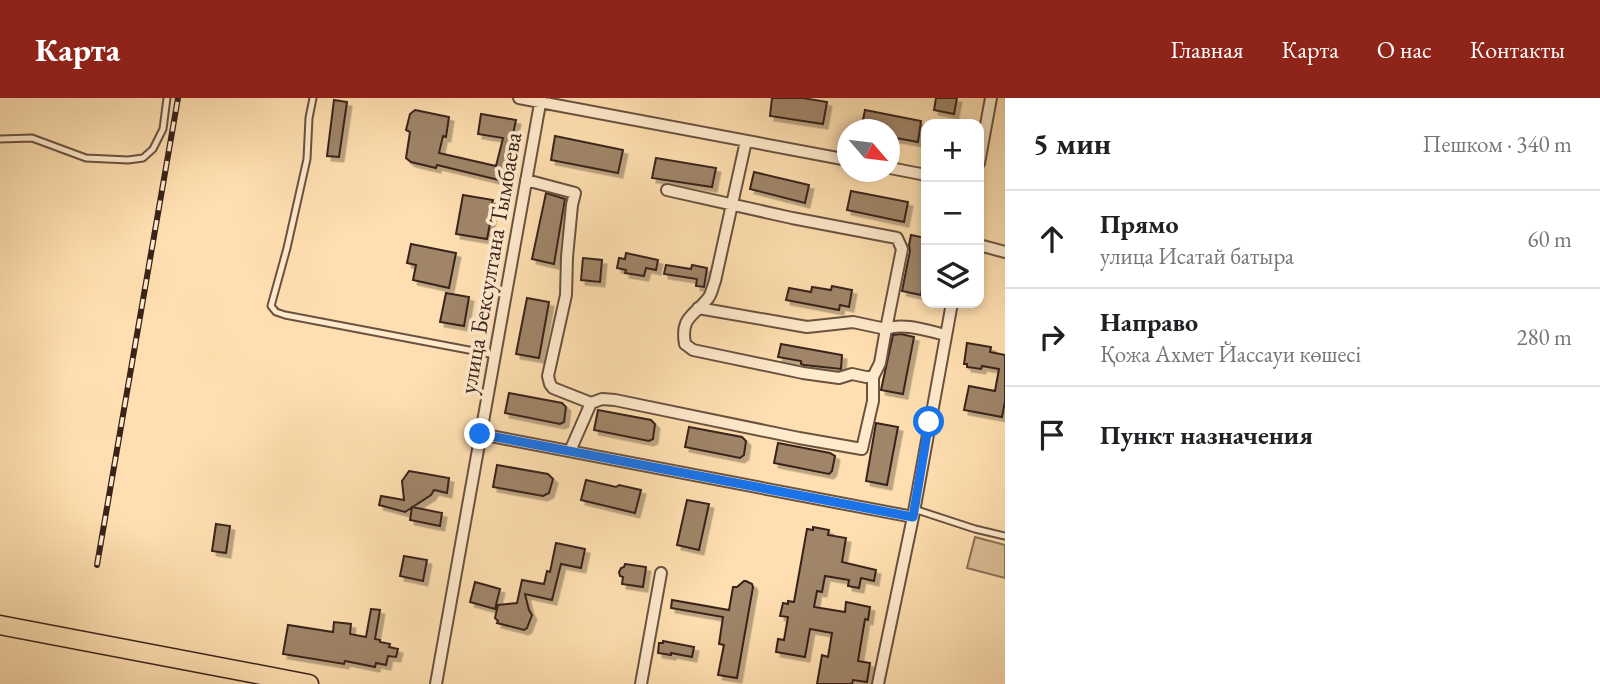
<!DOCTYPE html>
<html lang="ru">
<meta charset="utf-8">
<style>
:root{--surface:#fff;--page:#f2f2f2;--text:#202124;--muted:#757577;--line:#e0e0e0;--accent:#8f2418}
body{margin:0;font-family:"EB Garamond",serif;background:var(--page);color:var(--text)}
.controls{position:absolute;right:21px;top:21px;display:grid;overflow:hidden;border-radius:14px;box-shadow:0 4px 10px #0003}
.controls button{width:63px;height:63px;display:grid;place-items:center;padding:0;border:0;border-bottom:2px solid var(--line);background:var(--surface);color:var(--text);font:35px sans-serif}
.compass{position:absolute;left:837px;top:21px;width:63px;height:63px;border-radius:50%;background:var(--surface);box-shadow:0 4px 10px #0003;rotate:118deg}
.stop{position:absolute;width:21px;height:21px;margin:-16px;border:5px solid #1a73e8;border-radius:50%;background:#fff}
.stop.end{background:#1a73e8;border-color:#fff;box-shadow:0 2px 7px #0008}
.list{margin:0;padding:0;list-style:none}
h2{display:flex;justify-content:space-between;align-items:center;height:91px;margin:0;padding:0 28px;font-size:30px}
h2 small{font-size:23px;font-weight:400;color:var(--muted)}
.list li{display:grid;grid-template-columns:46px 1fr auto;gap:21px;align-items:center;box-sizing:border-box;height:98px;padding:0 28px;border-top:2px solid var(--line)}
.list b{display:block;font-size:26px;white-space:nowrap}
.list p{margin:0;font-size:23px;white-space:nowrap;color:var(--muted)}
.list em{font-size:23px;font-style:normal;color:var(--muted)}
.icon{flex:none;width:38px;height:38px;fill:none;stroke:currentColor;stroke-width:2;stroke-linecap:round;stroke-linejoin:round}
.map{position:relative;flex:none;width:1005px;height:586px;overflow:hidden}
header{display:flex;align-items:center;gap:42px;box-sizing:border-box;height:98px;padding:0 35px;background:var(--accent);color:#fff}
header strong{font-size:33px}
nav{display:flex;gap:38px;margin-inline-start:auto;font-size:24px}
main{display:flex}
aside{flex:1;background:var(--surface)}
.map>svg:first-child{display:block}
.green{fill:#ddbf97;stroke:#8b7158;stroke-width:2}
.building{fill:#a08569;stroke:#39231a;stroke-width:2;filter:url(#shadow)}
.lines{fill:none;stroke-linecap:round;stroke-linejoin:round}
.lane-casing{stroke:#6a5240;stroke-width:9}
.street-casing{stroke:#6a5240;stroke-width:14}
.primary-casing{stroke:#39231a;stroke-width:21}
.lane{stroke:#ffeacc;stroke-width:5}
.street{stroke:#ffeacc;stroke-width:10}
.primary{stroke:#ffdfb1;stroke-width:18}
.rail-casing{stroke:#39231a;stroke-width:6}
.rail{stroke:#ffeacc;stroke-width:3.5;stroke-dasharray:10;stroke-linecap:butt}
.route{stroke:#1a73e8;stroke-width:9}
.labels{text-anchor:middle;dominant-baseline:central;stroke-width:7;stroke-linejoin:round;paint-order:stroke}
.street-label{font-size:24px;fill:#39231a;stroke:#ffeacc}
</style>
<header>
<strong>Карта</strong>
<nav><a>Главная</a><a>Карта</a><a>О нас</a><a>Контакты</a></nav>
</header>
<main>
<div class="map">
<svg width="1005" height="586" viewBox="0 0 1005 586">
<defs>
<filter id="shadow"><feDropShadow dx="4.5" dy="4.5" stdDeviation="0" flood-color="#0004"/></filter>
</defs>
<rect width="100%" height="100%" fill="#ffdfb1"/>
<filter id="stains"><feTurbulence type="fractalNoise" baseFrequency=".00286" numOctaves="4"/><feColorMatrix values="0 0 0 0 .2 0 0 0 0 .09 0 0 0 0 .02 0 0 0 .5 -.17"/></filter>
<radialGradient id="worn" r=".72"><stop offset=".6" stop-color="#630" stop-opacity="0"/><stop offset="1" stop-color="#630" stop-opacity=".3"/></radialGradient>
<path class="green" d="M975,439L1005,447V480L967,470Z"/>
<path class="building" d="M772,0H803L827,4L823,26L770,18Z
M936,0H957L954,16L934,12Z
M334,2L347,4L339,59L327,58Z
M415,12L449,19L446,39L443,38L439,55L496,68L503,40L478,36L481,16L516,22L503,83L437,67L436,70L411,64L406,60L410,34L406,32L410,16Z
M865,12L921,23L918,44L890,39V32H861Z
M555,38L623,52L618,75L551,62Z
M656,60L716,70L712,89L652,80Z
M754,74L809,87L805,105L750,91Z
M851,93L908,104L904,124L847,112Z
M546,95L565,101L554,166L532,161Z
M463,97L493,102L492,106H494L487,141L456,136Z
M911,137L926,140V172L921,197L902,193L910,153L909,147Z
M411,146L456,155L449,190L413,182L416,167L407,165Z
M626,155L658,162L656,172L646,170L644,178L625,175L626,172L617,170L619,160L625,161Z
M583,160L602,162L600,184L581,182Z
M666,167L691,171L692,167L707,170L704,189L696,188L697,181L664,176Z
M832,188L852,192L849,209L840,207L839,212L786,202L789,190L811,194L812,189L831,192Z
M446,195L469,199L464,228L440,224Z
M527,200L549,204L539,260L516,256Z
M901,236L914,239L903,296L881,292L893,237Z
M967,245L991,249L990,254L1005,257V303L1002,319L964,312L969,288L995,293L999,271L982,268L981,271L967,269V266H964Z
M781,246L842,257L841,271L804,267L801,266V263L778,259Z
M509,295L562,305L566,309L564,324L560,326L505,315Z
M598,312L651,322L655,326L653,341L649,343L594,332Z
M876,325L898,329L887,387L866,383Z
M689,329L742,339L746,343L744,357L740,360L685,349Z
M778,345L830,355L835,358L832,373L829,376L774,365Z
M497,367L548,376L553,381L549,395L543,398L493,389Z
M409,373L449,380L447,395L434,392L431,397L405,414L379,407L381,398L404,402L402,383Z
M586,382L616,389L619,387L641,392L635,415L581,402Z
M687,402L709,406L699,452L677,447Z
M412,409L442,415L440,428L410,422Z
M216,426L230,428L226,455L212,453Z
M813,429L829,432L828,437L846,440L842,464L876,472L874,483L861,480L859,490L848,488L849,482L825,478L822,494L817,493L814,509L845,514L846,504L870,509L868,522L865,521L858,563L870,565L867,584L853,582L852,586H817L822,557L828,559L832,535L810,531L805,559L776,554L778,541L784,542L788,519L780,518L783,505L788,506V503L794,504L807,431L813,432Z
M556,445L585,451L581,470L561,466L552,502L525,496L529,512L532,517L527,530L524,532L497,525L498,523L495,520L498,507L517,505L522,482L544,486L547,473L550,474Z
M404,458L427,462L423,483L400,478Z
M625,466L646,469L643,489L622,486L623,479L620,478L619,474L621,470L624,469Z
M744,483H746L752,486L753,489L737,580L718,577L724,547L719,546L723,519L671,510L672,502L729,512L733,489H737Z
M475,484L500,491L495,511L470,504Z
M371,511L380,512L375,541L380,542V544L390,546L389,549L398,551L396,559L388,558L386,567L376,565L375,569L345,563L344,566L283,556L288,527L333,534L334,524L351,526L350,536L366,539Z
M663,543L694,549L692,559L671,555V557L658,555L659,545H663Z"/>
<g class="lines">
<defs>
<path id="lane" d="M313,0L309,20L307,61L287,150L271,208L276,214L285,217L495,257
M0,41L32,40L86,60L128,62L143,60L153,51L163,31L167,0
M914,411L975,431L1005,438"/>
<path id="street" d="M519,0L848,62
M746,43L715,183C713,188 712,194 709,199C695,218 680,218 685,246L693,252L803,275L839,280L852,276L866,279H873L880,265L886,231C904,224 928,233 946,237
M979,65L991,0
M890,70L926,77
M526,82L575,95L572,107L567,159L566,197L548,278L550,286L553,290L591,305L570,353
M667,92L792,120L897,140L902,151L886,231L853,224L807,229L698,210
M979,147L1005,154
M591,305L602,301L615,302L799,340L862,351L873,303V279
M480,336L913,419
M436,586L541,0
M641,586L661,475
M878,586L913,419L952,205"/>
<path id="primary" d="M0,527L309,586"/>
</defs>
<use href="#lane" class="lane-casing"/>
<use href="#street" class="street-casing"/>
<use href="#primary" class="primary-casing"/>
<use href="#lane" class="lane"/>
<use href="#street" class="street"/>
<use href="#primary" class="primary"/>
<defs>
<path id="rail" d="M97,467L178,0"/>
</defs>
<use href="#rail" class="rail-casing"/>
<use href="#rail" class="rail"/>
</g>
<g class="lines">
<path class="route" d="M480,336L913,419L929,324"/>
</g>
<g class="labels">
<g class="street-label">
<text transform="translate(490 165) rotate(-80)">улица Бексултана Тымбаева</text>
</g>
</g>
<rect width="100%" height="100%" filter="url(#stains)"/>
<rect width="100%" height="100%" fill="url(#worn)"/>
</svg>
<div class="controls">
<button>+</button>
<button>−</button>
<button><svg class="icon" aria-label="layers" viewBox="0 0 24 24"><path d="M12 4l9 5-9 5-9-5zM3 14l9 5 9-5"/></svg></button>
</div>
<svg class="compass" viewBox="-18 -18 36 36"><path d="M0-13l5 13h-10z" fill="#e53935"/><path d="M0 13l5-13h-10z" fill="#757577"/></svg>
<div class="stop" style="left:929px;top:324px"></div>
<div class="stop end" style="left:480px;top:336px"></div>
</div>
<aside>
<h2>5 мин<small>Пешком · 340 m</small></h2>
<ul class="list">
<li><svg class="icon" aria-label="ahead" viewBox="0 0 24 24"><path d="M12 20V5M6 11l6-6 6 6"/></svg><div><b>Прямо</b><p>улица Исатай батыра</p></div><em>60 m</em></li>
<li><svg class="icon" aria-label="right" viewBox="0 0 24 24"><path d="M7 20v-9h11M14 6l5 5-5 5"/></svg><div><b>Направо</b><p>Қожа Ахмет Йассауи көшесі</p></div><em>280 m</em></li>
<li><svg class="icon" aria-label="arrive" viewBox="0 0 24 24"><path d="M6 21V4h12l-3 4 3 4H6"/></svg><div><b>Пункт назначения</b></div></li>
</ul>
</aside>
</main>
